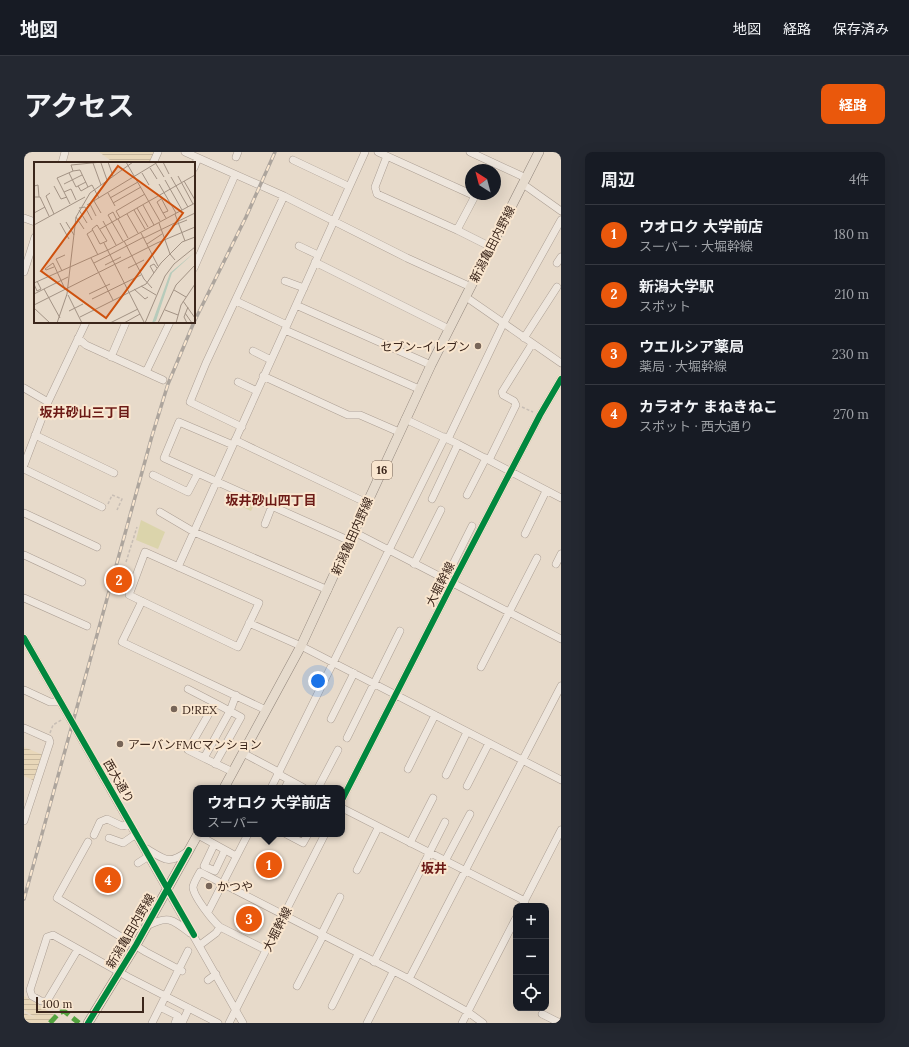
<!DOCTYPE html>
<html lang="ja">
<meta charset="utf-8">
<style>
:root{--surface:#171b24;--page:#242831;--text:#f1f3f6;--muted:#9ea1a6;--line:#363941;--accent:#ea580c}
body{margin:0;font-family:Lora,"Noto Sans JP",serif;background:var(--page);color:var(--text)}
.controls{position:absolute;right:12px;bottom:12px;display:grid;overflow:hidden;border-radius:8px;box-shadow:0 4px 16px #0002}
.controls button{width:36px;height:36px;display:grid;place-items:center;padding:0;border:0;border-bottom:1px solid var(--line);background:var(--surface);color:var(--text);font:20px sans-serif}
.compass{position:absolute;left:441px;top:12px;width:36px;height:36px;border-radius:50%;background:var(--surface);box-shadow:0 4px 16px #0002;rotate:324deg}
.scale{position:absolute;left:12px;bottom:10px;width:108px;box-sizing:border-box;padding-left:4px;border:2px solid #3b261b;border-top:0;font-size:11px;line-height:14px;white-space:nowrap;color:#3b261b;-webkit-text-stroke:3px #f9e6cf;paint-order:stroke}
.you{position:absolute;left:294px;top:529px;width:14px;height:14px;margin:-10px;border:3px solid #fff;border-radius:50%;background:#1a73e8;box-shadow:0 0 0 6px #1a73e833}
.badge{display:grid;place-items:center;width:26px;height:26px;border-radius:50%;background:var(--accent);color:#fff;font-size:13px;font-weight:700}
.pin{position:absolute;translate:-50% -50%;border:2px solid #fff;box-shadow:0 1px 4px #0006}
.popup{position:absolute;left:169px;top:633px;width:152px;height:52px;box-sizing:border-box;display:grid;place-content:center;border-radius:8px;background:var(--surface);filter:drop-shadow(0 1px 3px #0005);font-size:13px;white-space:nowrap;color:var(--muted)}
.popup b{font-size:15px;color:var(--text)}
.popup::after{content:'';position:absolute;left:50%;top:100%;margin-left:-8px;border:8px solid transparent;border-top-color:var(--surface)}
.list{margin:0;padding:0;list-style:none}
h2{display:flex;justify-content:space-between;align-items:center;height:52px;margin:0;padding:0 16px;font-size:17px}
h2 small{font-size:13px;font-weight:400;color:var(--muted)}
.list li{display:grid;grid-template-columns:26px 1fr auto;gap:12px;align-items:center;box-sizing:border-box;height:60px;padding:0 16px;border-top:1px solid var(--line)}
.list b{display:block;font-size:15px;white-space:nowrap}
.list p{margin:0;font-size:13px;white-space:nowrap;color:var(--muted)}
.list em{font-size:13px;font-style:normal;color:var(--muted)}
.icon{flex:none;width:22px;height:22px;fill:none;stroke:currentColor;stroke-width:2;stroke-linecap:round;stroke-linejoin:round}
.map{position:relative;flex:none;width:537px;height:871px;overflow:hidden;border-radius:8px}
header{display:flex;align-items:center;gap:24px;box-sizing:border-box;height:56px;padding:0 20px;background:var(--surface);border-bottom:1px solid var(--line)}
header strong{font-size:19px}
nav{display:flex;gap:22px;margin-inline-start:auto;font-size:14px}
.intro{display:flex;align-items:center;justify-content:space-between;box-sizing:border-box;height:96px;padding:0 24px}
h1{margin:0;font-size:28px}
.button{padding:10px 18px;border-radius:8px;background:var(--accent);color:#fff;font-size:14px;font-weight:700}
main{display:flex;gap:24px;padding:0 24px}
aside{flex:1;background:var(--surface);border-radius:8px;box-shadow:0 4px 16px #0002}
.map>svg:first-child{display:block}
.farmland{fill:url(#farmland-rules)}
.green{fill:#dbd4ab}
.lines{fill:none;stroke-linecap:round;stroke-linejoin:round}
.minor-casing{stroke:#ac9f94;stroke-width:8}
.major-casing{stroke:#91857b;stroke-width:10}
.path{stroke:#c7bdb4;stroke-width:1.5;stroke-dasharray:3 2;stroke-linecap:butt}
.minor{stroke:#eee6dd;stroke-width:7}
.major{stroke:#e6dbcd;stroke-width:9}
.rail-casing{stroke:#ada59d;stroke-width:3.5}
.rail{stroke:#f9e6cf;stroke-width:2;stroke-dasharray:6;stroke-linecap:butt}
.quiet{stroke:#54a340;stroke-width:5;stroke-dasharray:10 5;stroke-linecap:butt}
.cycleway-casing{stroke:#f9e6cf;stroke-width:8}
.cycleway{stroke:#00873e;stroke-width:6}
.poi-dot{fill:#776558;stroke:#f9e6cf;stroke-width:1.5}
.labels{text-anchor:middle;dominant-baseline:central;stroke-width:4;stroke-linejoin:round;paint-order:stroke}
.shield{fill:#f9e6cf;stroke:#746051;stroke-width:1}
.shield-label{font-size:11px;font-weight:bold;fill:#3b261b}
.street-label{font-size:12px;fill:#3b261b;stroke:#f9e6cf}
.poi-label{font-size:12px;fill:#3b261b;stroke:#f9e6cf;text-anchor:start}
.neighbourhood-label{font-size:13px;font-weight:bold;fill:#6c1a16;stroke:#f9e6cf}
.inset-road{fill:none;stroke:#a29284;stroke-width:1}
.view{fill:#ce510e;fill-opacity:0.15;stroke:#ce510e;stroke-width:2}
.inset-edge{fill:none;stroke:#3b261b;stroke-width:2}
</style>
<header>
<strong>地図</strong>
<nav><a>地図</a><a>経路</a><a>保存済み</a></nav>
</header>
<div class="intro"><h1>アクセス</h1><a class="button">経路</a></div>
<main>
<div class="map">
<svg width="537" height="871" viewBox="0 0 537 871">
<defs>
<pattern id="farmland-rules" width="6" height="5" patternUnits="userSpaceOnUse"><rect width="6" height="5" fill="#e8d7b9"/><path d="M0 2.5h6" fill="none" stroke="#c8b89e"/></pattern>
</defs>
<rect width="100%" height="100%" fill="#e7daca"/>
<path class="farmland" d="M75,0H131L126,11H90Z
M0,595L19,603L11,629L0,624Z
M0,844L31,863L28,867L23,871H0V861L12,866L0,858Z"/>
<path class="green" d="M216,342L232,349L227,359L212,352Z
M117,368L141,380L134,397L112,388Z"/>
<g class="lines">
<defs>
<path id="minor" d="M161,0L260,44L383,106L447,135
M354,0L451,44L433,78L467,95
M446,0L502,26
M363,4L351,35L353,42L433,78
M212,5L214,0
M269,8L324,34
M38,11L41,0
M129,11L134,0
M170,16L174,6
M499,32L537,59
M0,66L11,70
M275,94L294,103
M291,110L425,177
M533,111L537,105
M170,116L211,23
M0,120L11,85
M261,129L280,136
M442,145L537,211
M212,149L263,173
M272,153L407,213
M261,178L395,237
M54,186L62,193L139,228
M500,186L533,135
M229,199L247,208
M87,205L102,170
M122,220L146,170
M239,224L324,263H336L375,280
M214,230L233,239
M0,236L24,250
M381,267L434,292L537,346
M218,275L166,250L182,211L260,44
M11,283L90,321
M424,287L479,172L537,68
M211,288L343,351
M209,293L155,270L140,306L326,389
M465,308L492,253L490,249L479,243L478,240L508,192
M0,313L24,250L62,170
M0,317L78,355
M129,323L164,340L174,321
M443,343L462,306
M408,347L434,292
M136,360L170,380L304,438
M0,361L73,395
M241,372L248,354
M330,380L537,487
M501,382L522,339
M121,400L235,451L214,495L105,443Z
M0,403L58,430
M390,412L417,358
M532,412L537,402
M154,415L341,0
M421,428L448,374
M0,446L63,474
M118,449L98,490L242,558
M225,471L277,494L537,628
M0,486L219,871
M457,515L513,406
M164,537L191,551
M0,538L26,550H36
M307,567L330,521
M0,576L25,587L26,590L0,669
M323,586L376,479
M219,601L251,618L258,624L280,636
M180,606L164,598L191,551L217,565L191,612
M384,617L411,563
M209,620L180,606L206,559L212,543
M422,623L443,580
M443,634L465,591
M247,636L421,285
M261,636L265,628
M294,636L314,598
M318,648L428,432L516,263L537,227
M318,656L501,749
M262,682L279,691L284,682
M70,683L76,670L83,667L98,674L106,672
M174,683L212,704
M85,686L99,691L112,682
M64,690L33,746L122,800L158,819
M386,691L409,646
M190,693L180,714L191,719L201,698
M123,697C141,708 145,713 164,699
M421,709L446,662
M114,711L125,704
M333,718L354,676
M498,754L537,678
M184,760L224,682
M117,762L126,767
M123,774C144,763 148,767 166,781
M196,775C189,769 169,744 169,735C170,730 174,724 176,720L385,827L444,860L459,871
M297,783L316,745
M176,793L192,781L196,775L242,798
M54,797L23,849H17L8,844L6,838L23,785L29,783L104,825L194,871
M350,810L421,670
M385,827L537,534
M184,828L192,822
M273,834L299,784
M308,854L334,802
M136,855L154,864L151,871
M518,862L536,871
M128,871L164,799
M158,871L165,856
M205,871L301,682
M343,871L369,820
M438,871L492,766"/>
<path id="major" d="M200,636L277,494L407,213L515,0
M64,871L112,793L174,682"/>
</defs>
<use href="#minor" class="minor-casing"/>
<use href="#major" class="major-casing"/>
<path class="path" d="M498,255L509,260
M84,352L88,343L98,347L93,358
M102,410L113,375
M26,581L29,573L39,567"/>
<use href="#minor" class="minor"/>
<use href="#major" class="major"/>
<defs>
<path id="rail" d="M170,170L222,65L251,0
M0,747L128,284L144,232L170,170"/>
</defs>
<use href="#rail" class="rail-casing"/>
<use href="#rail" class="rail"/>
<path class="quiet" d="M26,871L35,861L40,859L55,871"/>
<defs>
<path id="cycleway" d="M0,486L170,783
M318,648L428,432L516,263L537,227
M64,871L112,793L165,698"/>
</defs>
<use href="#cycleway" class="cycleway-casing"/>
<use href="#cycleway" class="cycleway"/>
</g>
<g class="poi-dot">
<circle cx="454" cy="194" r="4"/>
<circle cx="150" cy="557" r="4"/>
<circle cx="96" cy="592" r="4"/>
<circle cx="185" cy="734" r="4"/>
</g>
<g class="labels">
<rect class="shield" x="348" y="309" width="20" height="18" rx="3"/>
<g class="shield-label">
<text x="358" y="318">16</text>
</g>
<g class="street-label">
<text transform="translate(468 92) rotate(-63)">新潟亀田内野線</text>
<text transform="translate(328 384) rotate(-66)">新潟亀田内野線</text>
<text transform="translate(416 432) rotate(-63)">大堀幹線</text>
<text transform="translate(95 629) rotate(60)">西大通り</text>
<text transform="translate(253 777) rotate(-63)">大堀幹線</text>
<text transform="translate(106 779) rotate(-60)">新潟亀田内野線</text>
</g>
<g class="poi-label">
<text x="446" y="194" text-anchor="end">セブン-イレブン</text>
<text x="158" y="557">D!REX</text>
<text x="104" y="592">アーバンFMCマンション</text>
<text x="193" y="734">かつや</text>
</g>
<g class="neighbourhood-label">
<text x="61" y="260">坂井砂山三丁目</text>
<text x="247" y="348">坂井砂山四丁目</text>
<text x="410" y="716">坂井</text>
</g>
</g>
<g transform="translate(10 10)">
<rect width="161" height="161" fill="#e7daca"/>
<path d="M161,90L138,111L122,159L118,161L136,111Z" fill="#b7cbbb"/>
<path class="inset-road" d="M74,0L79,14M92,0L126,59M129,0L135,12M59,1L67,23M67,1L73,18M122,2L130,15M116,6L123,17M39,9L37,3L68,0M35,11L42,25L52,20M108,11L115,23M144,14L159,42M137,15L154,45M131,18L148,48M150,19L161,38M30,22L48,13M125,22L142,51M0,24L4,23L5,35M20,24L27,37L33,35M44,24L47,29L54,25M30,30L37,27L42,38M16,31L12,34L20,52M56,31L99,0M74,31L81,44M126,34L134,49L129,51L132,56M0,35H6L15,54M76,36L104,20M127,37L123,40L129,51M60,39L67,51M79,41L107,25M36,42L23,16L39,9L46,8L54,25L58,23L65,36M56,42L62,54M53,43L124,0M109,43L120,63M45,46L51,45L58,58M103,46L114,65M45,48L53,61M100,48L111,67M0,51L11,45M93,52L104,71M141,52L151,79M42,55L50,67M86,56L82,49L111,32M84,57L94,76M83,58L79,50L74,53L89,79M69,59L82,83M32,60L40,73M26,61L35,77M125,61L136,92L141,98M0,63L51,35M63,63L73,79L66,82L58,67ZM138,64L153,58M66,67L161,13M59,68L53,72L64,93M107,71L124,104M110,76L161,51M90,79L110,117L118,126M70,81L110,160M113,82L128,72M57,96L79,138M60,101L110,75M71,103L87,95M20,105L12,108L11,107L19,101L31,127M94,106L110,98M28,109L22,97L31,93M120,111L116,104L120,102L123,106M0,121L74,88L161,41M0,122L3,129L7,127L3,119M107,124L122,133M10,127L26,156M100,127L111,137L114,135M140,128L152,135M0,132L34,115M55,132L76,122M34,133L48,161M58,137L107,113M149,139L161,156M0,143L123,81L161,65M0,146L16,161M131,148L144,153M35,149L49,142M151,151L158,161M46,155L112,122L127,101L148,80L161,75M23,161L33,132L42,55L56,31M76,161L104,147M90,161L106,152M111,161L131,114L140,102L161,85M124,161L142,123L161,103M142,161L147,143L161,122M153,161L150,155L154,145"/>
<path class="view" d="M84,4L149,51L72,156L7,109Z"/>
<rect width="161" height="161" class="inset-edge"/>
</g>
</svg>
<div class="controls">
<button>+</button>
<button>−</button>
<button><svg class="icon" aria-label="locate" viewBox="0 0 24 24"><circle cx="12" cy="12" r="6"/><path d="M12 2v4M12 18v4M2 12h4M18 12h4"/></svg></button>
</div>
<svg class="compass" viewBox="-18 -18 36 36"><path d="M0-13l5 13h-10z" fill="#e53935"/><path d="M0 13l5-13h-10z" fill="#9ea1a6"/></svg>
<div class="scale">100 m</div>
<div class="you"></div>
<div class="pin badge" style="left:245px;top:713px">1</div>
<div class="popup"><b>ウオロク 大学前店</b>スーパー</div>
<div class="pin badge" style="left:95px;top:428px">2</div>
<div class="pin badge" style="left:225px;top:767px">3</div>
<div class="pin badge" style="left:84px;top:728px">4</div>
</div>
<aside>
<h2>周辺<small>4件</small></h2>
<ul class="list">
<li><span class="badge">1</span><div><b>ウオロク 大学前店</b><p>スーパー · 大堀幹線</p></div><em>180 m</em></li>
<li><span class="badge">2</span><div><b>新潟大学駅</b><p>スポット</p></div><em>210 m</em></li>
<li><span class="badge">3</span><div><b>ウエルシア薬局</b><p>薬局 · 大堀幹線</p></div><em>230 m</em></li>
<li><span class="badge">4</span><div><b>カラオケ まねきねこ</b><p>スポット · 西大通り</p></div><em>270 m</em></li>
</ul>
</aside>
</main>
